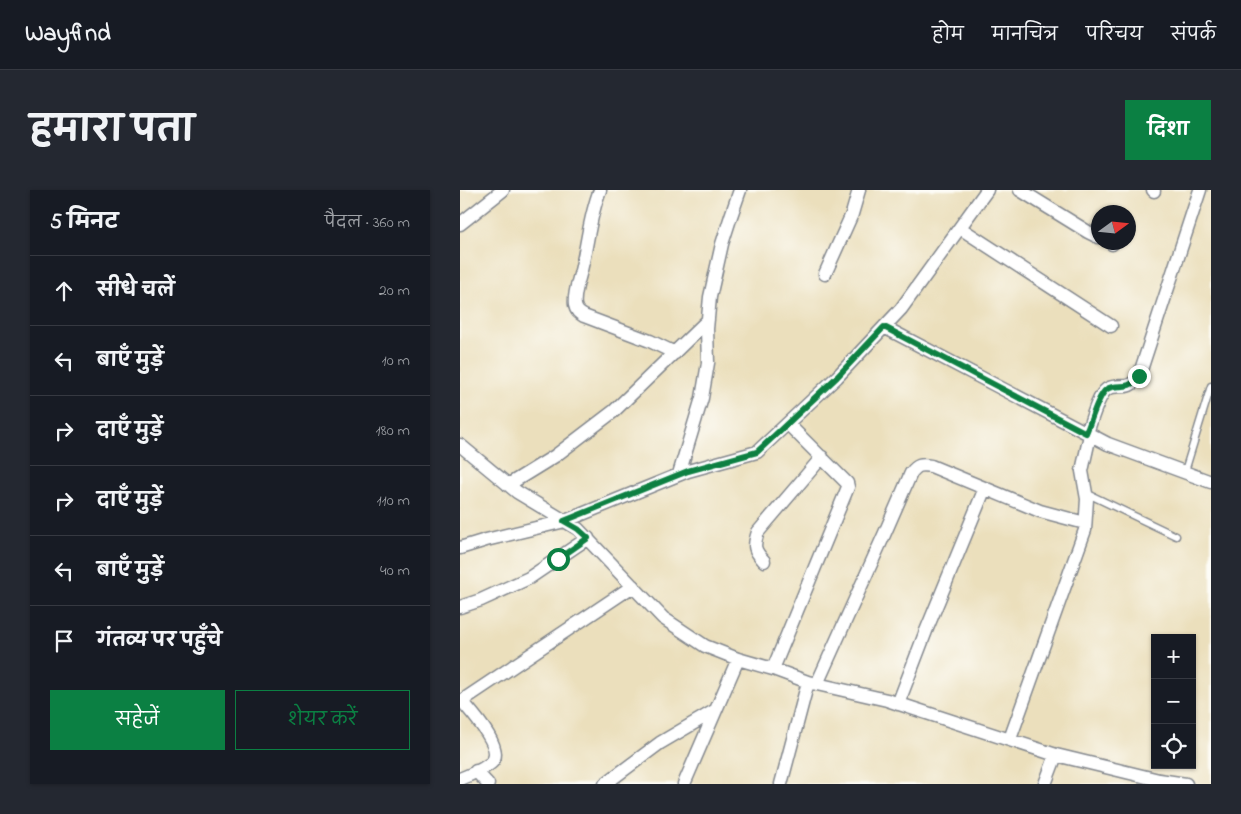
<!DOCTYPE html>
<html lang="hi">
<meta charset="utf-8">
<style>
:root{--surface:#171b24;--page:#242831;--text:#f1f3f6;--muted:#9ea1a6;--line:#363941;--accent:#0b8043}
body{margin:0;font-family:"Indie Flower","Playpen Sans Deva",sans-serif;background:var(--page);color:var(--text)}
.controls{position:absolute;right:15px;bottom:15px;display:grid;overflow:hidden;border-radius:0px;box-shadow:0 1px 4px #0004}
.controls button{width:45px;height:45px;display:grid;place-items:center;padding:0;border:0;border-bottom:1px solid var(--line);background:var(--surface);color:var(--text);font:25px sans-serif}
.compass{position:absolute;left:631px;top:15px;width:45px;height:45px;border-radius:50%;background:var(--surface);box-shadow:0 1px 4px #0004;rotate:75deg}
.stop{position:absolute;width:15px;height:15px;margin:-11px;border:4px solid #0b8043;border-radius:50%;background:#fff}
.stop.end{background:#0b8043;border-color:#fff;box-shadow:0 1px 5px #0008}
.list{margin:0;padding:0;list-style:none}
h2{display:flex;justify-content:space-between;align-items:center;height:65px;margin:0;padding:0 20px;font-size:21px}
h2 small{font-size:16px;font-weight:400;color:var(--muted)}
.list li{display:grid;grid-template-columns:32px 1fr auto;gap:15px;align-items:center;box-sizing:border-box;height:70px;padding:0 20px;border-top:1px solid var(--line)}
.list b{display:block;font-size:19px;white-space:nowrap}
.list em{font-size:16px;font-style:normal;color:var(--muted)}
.actions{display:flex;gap:10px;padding:15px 20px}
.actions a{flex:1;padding:11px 0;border:1px solid var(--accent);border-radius:0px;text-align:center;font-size:18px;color:var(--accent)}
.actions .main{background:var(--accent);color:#fff}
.icon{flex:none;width:28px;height:28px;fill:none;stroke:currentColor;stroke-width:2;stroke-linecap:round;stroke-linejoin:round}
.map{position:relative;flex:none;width:751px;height:594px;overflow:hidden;border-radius:0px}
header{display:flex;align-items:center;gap:30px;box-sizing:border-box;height:70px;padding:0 25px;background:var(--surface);border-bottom:1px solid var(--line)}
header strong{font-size:24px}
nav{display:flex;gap:28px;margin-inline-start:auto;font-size:18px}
.intro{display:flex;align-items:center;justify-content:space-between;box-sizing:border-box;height:120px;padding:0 30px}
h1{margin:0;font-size:35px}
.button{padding:12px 22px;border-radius:0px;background:var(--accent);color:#fff;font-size:18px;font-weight:700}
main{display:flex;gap:30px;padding:0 30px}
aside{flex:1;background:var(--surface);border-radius:0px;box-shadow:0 1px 4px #0004}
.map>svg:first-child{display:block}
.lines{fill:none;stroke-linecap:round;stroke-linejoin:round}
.service-casing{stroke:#83878d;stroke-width:9}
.minor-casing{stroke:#83878d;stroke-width:15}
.service{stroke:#fff;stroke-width:6}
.minor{stroke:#fff;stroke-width:12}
.route{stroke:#0b8043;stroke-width:6}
</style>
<header>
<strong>Wayfind</strong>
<nav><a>होम</a><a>मानचित्र</a><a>परिचय</a><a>संपर्क</a></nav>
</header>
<div class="intro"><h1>हमारा पता</h1><a class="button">दिशा</a></div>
<main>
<aside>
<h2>5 मिनट<small>पैदल · 360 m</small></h2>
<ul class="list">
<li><svg class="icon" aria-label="ahead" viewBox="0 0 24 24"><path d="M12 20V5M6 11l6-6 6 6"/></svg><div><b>सीधे चलें</b></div><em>20 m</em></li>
<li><svg class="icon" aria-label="left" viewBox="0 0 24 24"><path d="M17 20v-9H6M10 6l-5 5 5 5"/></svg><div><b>बाएँ मुड़ें</b></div><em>10 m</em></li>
<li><svg class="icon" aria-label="right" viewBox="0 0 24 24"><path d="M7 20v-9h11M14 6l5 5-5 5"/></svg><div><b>दाएँ मुड़ें</b></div><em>180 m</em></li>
<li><svg class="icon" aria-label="right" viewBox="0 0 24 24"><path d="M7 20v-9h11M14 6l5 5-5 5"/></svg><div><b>दाएँ मुड़ें</b></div><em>110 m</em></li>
<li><svg class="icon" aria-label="left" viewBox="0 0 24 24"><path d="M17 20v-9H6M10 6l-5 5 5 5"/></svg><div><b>बाएँ मुड़ें</b></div><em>40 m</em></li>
<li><svg class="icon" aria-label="arrive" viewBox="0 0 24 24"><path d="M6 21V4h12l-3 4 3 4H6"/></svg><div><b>गंतव्य पर पहुँचे</b></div></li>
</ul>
<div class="actions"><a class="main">सहेजें</a><a>शेयर करें</a></div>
</aside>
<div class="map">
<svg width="751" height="594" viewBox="0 0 751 594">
<rect width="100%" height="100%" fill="#fdfcf7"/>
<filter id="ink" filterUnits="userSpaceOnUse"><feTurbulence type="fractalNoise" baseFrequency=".02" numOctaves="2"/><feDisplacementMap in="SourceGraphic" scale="10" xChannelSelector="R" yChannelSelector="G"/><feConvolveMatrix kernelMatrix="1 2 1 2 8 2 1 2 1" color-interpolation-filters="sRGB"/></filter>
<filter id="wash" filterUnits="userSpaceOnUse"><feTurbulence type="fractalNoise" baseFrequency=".0096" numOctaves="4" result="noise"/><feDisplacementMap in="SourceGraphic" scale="20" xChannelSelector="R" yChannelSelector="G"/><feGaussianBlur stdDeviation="1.12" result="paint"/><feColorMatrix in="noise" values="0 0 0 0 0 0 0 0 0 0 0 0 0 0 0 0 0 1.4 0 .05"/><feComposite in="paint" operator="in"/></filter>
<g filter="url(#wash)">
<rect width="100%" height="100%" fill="#ebdfbc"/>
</g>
<g filter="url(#ink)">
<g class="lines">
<defs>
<path id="service" d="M725,281L751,196
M626,303L716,346"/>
<path id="minor" d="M140,0C130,25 128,50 122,76C120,87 113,104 115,115C116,121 119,123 124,126L190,151L215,163
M560,0L628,42L638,47
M693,0L694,1
M0,34L43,0
M500,38L651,136
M650,52L652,54
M365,84L392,24L399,0
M424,137L648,254L751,292
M627,243C631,232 638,205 647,199C660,192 668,203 679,186L740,0
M0,255L57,302L118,339L203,428L245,456L278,469L313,479L348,492L427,510L596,565L699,590L726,594
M219,284L242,208L248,173L247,139L250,107L262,54L271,26L280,0
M48,295L95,266L154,221L248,130
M0,358L26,350L105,331L228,281L297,262L377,187L441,119L527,0
M304,371C294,360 293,357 298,342L362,267
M0,417L21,410L69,388L128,348
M313,479L388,297L387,293L328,234
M357,494L424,345L451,283C457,275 461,274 471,276L580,321L625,333
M0,512L173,396
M438,514L466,441L525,298
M550,549L625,340L627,309L622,281L630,245
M16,581L28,594
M0,589C9,585 25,579 32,572C45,558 11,522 2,511
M145,594L200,553L256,520
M224,594L278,469
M321,594L348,492
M585,594L596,565"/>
</defs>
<use href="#service" class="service-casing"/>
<use href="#minor" class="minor-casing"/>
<use href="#service" class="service"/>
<use href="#minor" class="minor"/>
</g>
</g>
<g class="lines" filter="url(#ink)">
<path class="route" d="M98,369L128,348L118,339L104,331L228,281L297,262L377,187L424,137L626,243C631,232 638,205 647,199C660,192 667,203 679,186"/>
</g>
</svg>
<div class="controls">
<button>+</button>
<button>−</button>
<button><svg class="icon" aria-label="locate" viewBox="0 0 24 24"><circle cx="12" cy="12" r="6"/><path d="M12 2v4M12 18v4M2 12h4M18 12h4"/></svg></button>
</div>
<svg class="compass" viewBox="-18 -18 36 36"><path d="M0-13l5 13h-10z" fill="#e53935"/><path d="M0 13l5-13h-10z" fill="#9ea1a6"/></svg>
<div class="stop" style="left:98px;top:369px"></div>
<div class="stop end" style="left:679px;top:186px"></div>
</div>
</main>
